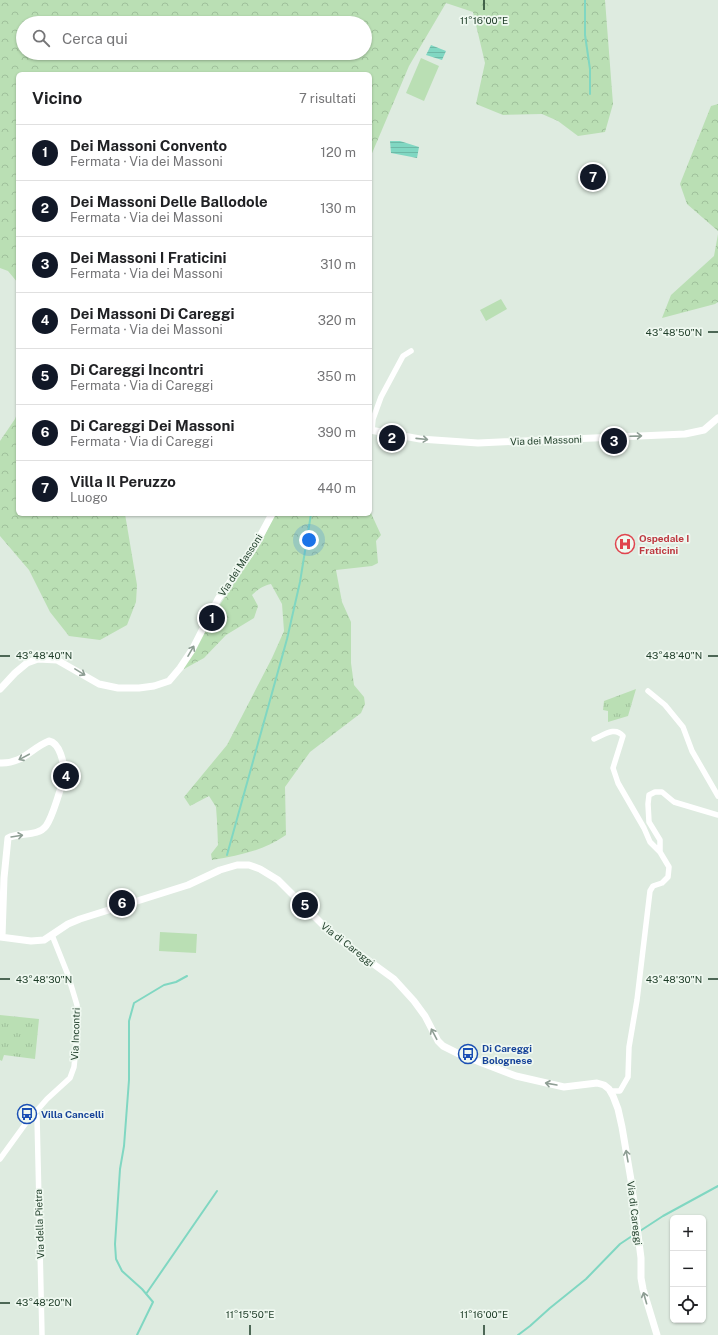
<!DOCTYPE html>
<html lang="it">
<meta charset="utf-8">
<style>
:root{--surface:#fff;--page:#f2f2f2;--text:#202124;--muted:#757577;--line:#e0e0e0;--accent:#111827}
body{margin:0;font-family:"Public Sans",sans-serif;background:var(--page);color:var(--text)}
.controls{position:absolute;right:12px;bottom:12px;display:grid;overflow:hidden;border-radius:6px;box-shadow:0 1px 3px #0004}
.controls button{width:36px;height:36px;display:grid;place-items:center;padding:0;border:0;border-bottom:1px solid var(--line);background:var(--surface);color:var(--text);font:20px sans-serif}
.you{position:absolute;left:309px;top:540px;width:14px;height:14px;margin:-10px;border:3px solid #fff;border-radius:50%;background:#1a73e8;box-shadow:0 0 0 6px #1a73e833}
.badge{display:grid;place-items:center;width:26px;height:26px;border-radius:50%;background:var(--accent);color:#fff;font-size:13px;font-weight:700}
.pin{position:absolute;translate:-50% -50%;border:2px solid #fff;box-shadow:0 1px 4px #0006}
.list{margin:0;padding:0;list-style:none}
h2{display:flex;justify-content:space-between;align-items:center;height:52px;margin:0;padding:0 16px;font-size:17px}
h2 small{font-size:13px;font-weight:400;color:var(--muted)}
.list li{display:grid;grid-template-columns:26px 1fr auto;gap:12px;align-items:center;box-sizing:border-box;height:56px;padding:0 16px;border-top:1px solid var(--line)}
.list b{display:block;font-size:15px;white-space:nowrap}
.list p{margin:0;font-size:13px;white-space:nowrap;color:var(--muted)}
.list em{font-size:13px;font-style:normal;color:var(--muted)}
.icon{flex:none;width:22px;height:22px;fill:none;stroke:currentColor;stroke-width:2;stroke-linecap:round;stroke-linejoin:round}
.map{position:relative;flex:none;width:718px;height:1335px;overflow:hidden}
.search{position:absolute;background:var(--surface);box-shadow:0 1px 3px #0004;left:16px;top:16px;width:356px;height:44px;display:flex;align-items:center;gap:10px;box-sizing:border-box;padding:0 14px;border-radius:22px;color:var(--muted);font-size:15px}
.panel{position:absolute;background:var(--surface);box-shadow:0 1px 3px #0004;left:16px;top:72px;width:356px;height:444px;border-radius:6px}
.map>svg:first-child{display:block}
.forest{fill:url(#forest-crowns);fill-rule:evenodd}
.park{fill:url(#park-tufts)}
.garden{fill:#badfb4}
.water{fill:url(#water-rules)}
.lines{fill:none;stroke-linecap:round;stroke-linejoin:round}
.stream{stroke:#80d7c2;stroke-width:2}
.minor{stroke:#fff;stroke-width:5.5}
.tertiary{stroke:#fff;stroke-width:7}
.oneway{stroke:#8e9e94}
.ticks{fill:none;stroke:#1e3d28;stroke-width:1.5}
.labels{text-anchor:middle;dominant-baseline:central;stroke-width:3.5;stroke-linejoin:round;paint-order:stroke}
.street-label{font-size:10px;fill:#1e3d28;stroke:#eff8f0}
.health-label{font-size:10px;font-weight:bold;fill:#be3a42;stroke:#eff8f0;text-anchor:start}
.transit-label{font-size:10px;font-weight:bold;fill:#164399;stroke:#eff8f0;text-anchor:start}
.ticks-label{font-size:10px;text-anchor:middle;fill:#1e3d28;stroke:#eff8f0;stroke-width:3.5;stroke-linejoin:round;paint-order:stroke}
</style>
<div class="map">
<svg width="718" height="1335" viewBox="0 0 718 1335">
<defs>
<pattern id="forest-crowns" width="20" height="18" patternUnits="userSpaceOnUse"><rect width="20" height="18" fill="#badfb4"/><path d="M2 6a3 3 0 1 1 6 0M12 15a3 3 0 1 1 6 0" fill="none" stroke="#9fc09b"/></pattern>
<pattern id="park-tufts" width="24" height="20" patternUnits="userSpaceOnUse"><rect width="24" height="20" fill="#badfb4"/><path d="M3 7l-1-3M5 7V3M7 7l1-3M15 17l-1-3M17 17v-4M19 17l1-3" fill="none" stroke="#9fc09b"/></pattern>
<pattern id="water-rules" width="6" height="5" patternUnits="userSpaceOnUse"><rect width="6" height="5" fill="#80d7c2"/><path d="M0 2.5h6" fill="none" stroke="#6eb9a7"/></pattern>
</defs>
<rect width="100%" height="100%" fill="#deebe0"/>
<path class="forest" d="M0,0H605L613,104L605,132L578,136L558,121L542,114L503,115L476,104L485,63L473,12L446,3L409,66L370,158V74H18V283L8,271L0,268ZM23,23H365V53H23Z
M718,104V231L687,204L680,184L711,106Z
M718,234V302L715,304L662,318L671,295L714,256Z
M18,411V514H125L137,585L136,602L127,625L100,640L69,636L50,612L29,570L0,536V441L15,419Z
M370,511L381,535L376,541L378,563L372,566L336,570L342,602L351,622V663L354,685L364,697L365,704L361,713L310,752L285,787L286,835C263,851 240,855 212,860L211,854L218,845L217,821L216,807L209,796L190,806L184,797L227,745L272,658L284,631L282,604L271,584C264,585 257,590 252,595L258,606L254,618L226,635L204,658L184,669V667L221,603L261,543L275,514H370Z"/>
<path class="park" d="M636,689L628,716L608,722V711L603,710L604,701Z
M0,1015L39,1019L35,1059L4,1055L2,1061L0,1060Z"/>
<path class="garden" d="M421,58L439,66L424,101L406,93Z
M501,299L507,309L486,321L480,310Z
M160,932L197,934L196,953L159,951Z"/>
<path class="water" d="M431,45L446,51L442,60L426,55Z
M390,141H400L419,147L417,158L391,153Z"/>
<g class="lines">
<path class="stream" d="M585,0V35L590,69V94
M227,855L287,639L300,582L311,514
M640,1231L663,1216L718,1186
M146,1294L217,1191
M137,1335L153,1302L142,1289L122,1271L116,1259L115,1244L120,1169L124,1146L129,1080V1021L134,1003L164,985L176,982L187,976
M518,1335L530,1326L550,1308L586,1279L620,1244L635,1234"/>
<path class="minor" d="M372,430L373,419L381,397L403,356L411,351
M648,691L665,705L683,727L692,751L718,796
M594,739C604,735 615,726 623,736L613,768L618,783L644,828L650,842L660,852L669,867L668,877L662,883L653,886L650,891L637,1000L629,1047L628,1077L620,1091H610
M660,852V840L649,822L648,804L649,795L655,792H662L674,802L718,815
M34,1114L37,1116L42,1335
M0,1159L26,1123L47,1099L70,1078L74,1067L77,1036V1005L68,975L52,935"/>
<path class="tertiary" d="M370,430L420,439L478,443L685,434L704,430L718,418
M0,689L15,673L27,663L38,659L57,660L99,684L118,688H139L154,686L169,681L180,668L192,650L218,599L252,551L272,514
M0,763C23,764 31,748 49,741C60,743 64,763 64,773C63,783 52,818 46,826C38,837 19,832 8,838L4,878L2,937
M0,937L31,941L44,940L68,924L80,919L188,885L220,870L237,865H249L260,869L278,880L327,929L339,939L394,979L414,1001L425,1016L438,1041L443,1046L459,1054L516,1076L564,1087L597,1083L604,1085L609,1089L613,1096L618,1109L622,1127L631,1180L641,1258V1278L643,1289L657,1335"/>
</g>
<defs><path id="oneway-shaft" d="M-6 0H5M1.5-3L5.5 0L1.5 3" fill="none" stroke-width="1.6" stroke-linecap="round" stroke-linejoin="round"/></defs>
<g class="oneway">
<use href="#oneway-shaft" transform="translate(636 436) rotate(-2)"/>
<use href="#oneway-shaft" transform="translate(422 439) rotate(6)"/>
<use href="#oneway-shaft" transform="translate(191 651) rotate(-60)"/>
<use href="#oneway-shaft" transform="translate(80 672) rotate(31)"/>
<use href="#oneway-shaft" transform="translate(24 757) rotate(152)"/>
<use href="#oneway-shaft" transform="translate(17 836) rotate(-9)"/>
<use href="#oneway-shaft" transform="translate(434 1034) rotate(-118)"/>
<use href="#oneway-shaft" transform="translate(551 1084) rotate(-170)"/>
<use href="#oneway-shaft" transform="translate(627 1156) rotate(-100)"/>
<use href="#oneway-shaft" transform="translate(645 1298) rotate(-106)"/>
</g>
<path class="ticks" d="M484,0V10M708,332H718M0,656H10M708,656H718M0,979H10M708,979H718M0,1303H10M250,1325V1335M484,1325V1335"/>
<defs>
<symbol id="hospital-ring" viewBox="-11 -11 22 22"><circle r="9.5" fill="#eff8f0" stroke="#e0444e" stroke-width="1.5"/><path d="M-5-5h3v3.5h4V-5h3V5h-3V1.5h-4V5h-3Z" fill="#e0444e"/></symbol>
<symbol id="bus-ring" viewBox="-11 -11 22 22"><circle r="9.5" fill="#eff8f0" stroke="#1a4fb4" stroke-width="1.5"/><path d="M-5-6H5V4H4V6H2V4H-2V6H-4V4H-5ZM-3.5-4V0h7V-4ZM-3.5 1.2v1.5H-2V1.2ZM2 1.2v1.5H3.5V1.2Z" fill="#1a4fb4"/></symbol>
</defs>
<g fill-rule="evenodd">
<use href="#hospital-ring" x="614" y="533" width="22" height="22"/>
<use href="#bus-ring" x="457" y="1043" width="22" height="22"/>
<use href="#bus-ring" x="16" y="1103" width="22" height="22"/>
</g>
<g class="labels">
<g class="street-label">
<text transform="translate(546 440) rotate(-2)">Via dei Massoni</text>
<text transform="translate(240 565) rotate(-57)">Via dei Massoni</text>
<text transform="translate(348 944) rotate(38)">Via di Careggi</text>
<text transform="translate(75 1034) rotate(-88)">Via Incontri</text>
<text transform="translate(635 1213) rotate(83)">Via di Careggi</text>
<text transform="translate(39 1224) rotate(-92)">Via della Pietra</text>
</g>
<g class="health-label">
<text x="639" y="538">Ospedale I<tspan x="639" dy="12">Fraticini</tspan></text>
</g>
<g class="transit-label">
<text x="482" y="1048">Di Careggi<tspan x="482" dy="12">Bolognese</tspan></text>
<text x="41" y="1114">Villa Cancelli</text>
</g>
</g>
<g class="ticks-label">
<text x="484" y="24">11°16'00"E</text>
<text x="674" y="336">43°48'50"N</text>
<text x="44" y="659">43°48'40"N</text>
<text x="674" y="659">43°48'40"N</text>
<text x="44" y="983">43°48'30"N</text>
<text x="674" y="983">43°48'30"N</text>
<text x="44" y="1306">43°48'20"N</text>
<text x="250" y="1318">11°15'50"E</text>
<text x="484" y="1318">11°16'00"E</text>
</g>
</svg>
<div class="controls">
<button>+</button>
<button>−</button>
<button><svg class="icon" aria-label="locate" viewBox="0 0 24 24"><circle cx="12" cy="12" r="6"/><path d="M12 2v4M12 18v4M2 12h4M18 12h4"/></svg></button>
</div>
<div class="you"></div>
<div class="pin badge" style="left:212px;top:618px">1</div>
<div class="pin badge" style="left:392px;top:438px">2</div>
<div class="pin badge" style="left:614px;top:441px">3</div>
<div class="pin badge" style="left:66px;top:776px">4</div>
<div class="pin badge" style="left:305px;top:905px">5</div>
<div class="pin badge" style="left:122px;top:903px">6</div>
<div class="pin badge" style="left:593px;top:177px">7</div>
<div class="search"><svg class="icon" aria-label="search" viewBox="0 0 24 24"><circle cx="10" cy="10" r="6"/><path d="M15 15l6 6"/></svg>Cerca qui</div>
<section class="panel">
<h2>Vicino<small>7 risultati</small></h2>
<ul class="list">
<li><span class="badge">1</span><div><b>Dei Massoni Convento</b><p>Fermata · Via dei Massoni</p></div><em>120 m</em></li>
<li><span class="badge">2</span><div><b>Dei Massoni Delle Ballodole</b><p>Fermata · Via dei Massoni</p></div><em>130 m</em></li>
<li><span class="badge">3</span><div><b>Dei Massoni I Fraticini</b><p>Fermata · Via dei Massoni</p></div><em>310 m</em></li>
<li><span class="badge">4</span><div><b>Dei Massoni Di Careggi</b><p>Fermata · Via dei Massoni</p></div><em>320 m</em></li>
<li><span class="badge">5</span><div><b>Di Careggi Incontri</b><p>Fermata · Via di Careggi</p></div><em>350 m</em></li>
<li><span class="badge">6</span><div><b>Di Careggi Dei Massoni</b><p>Fermata · Via di Careggi</p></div><em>390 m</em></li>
<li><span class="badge">7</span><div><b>Villa Il Peruzzo</b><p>Luogo</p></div><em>440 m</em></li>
</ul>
</section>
</div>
